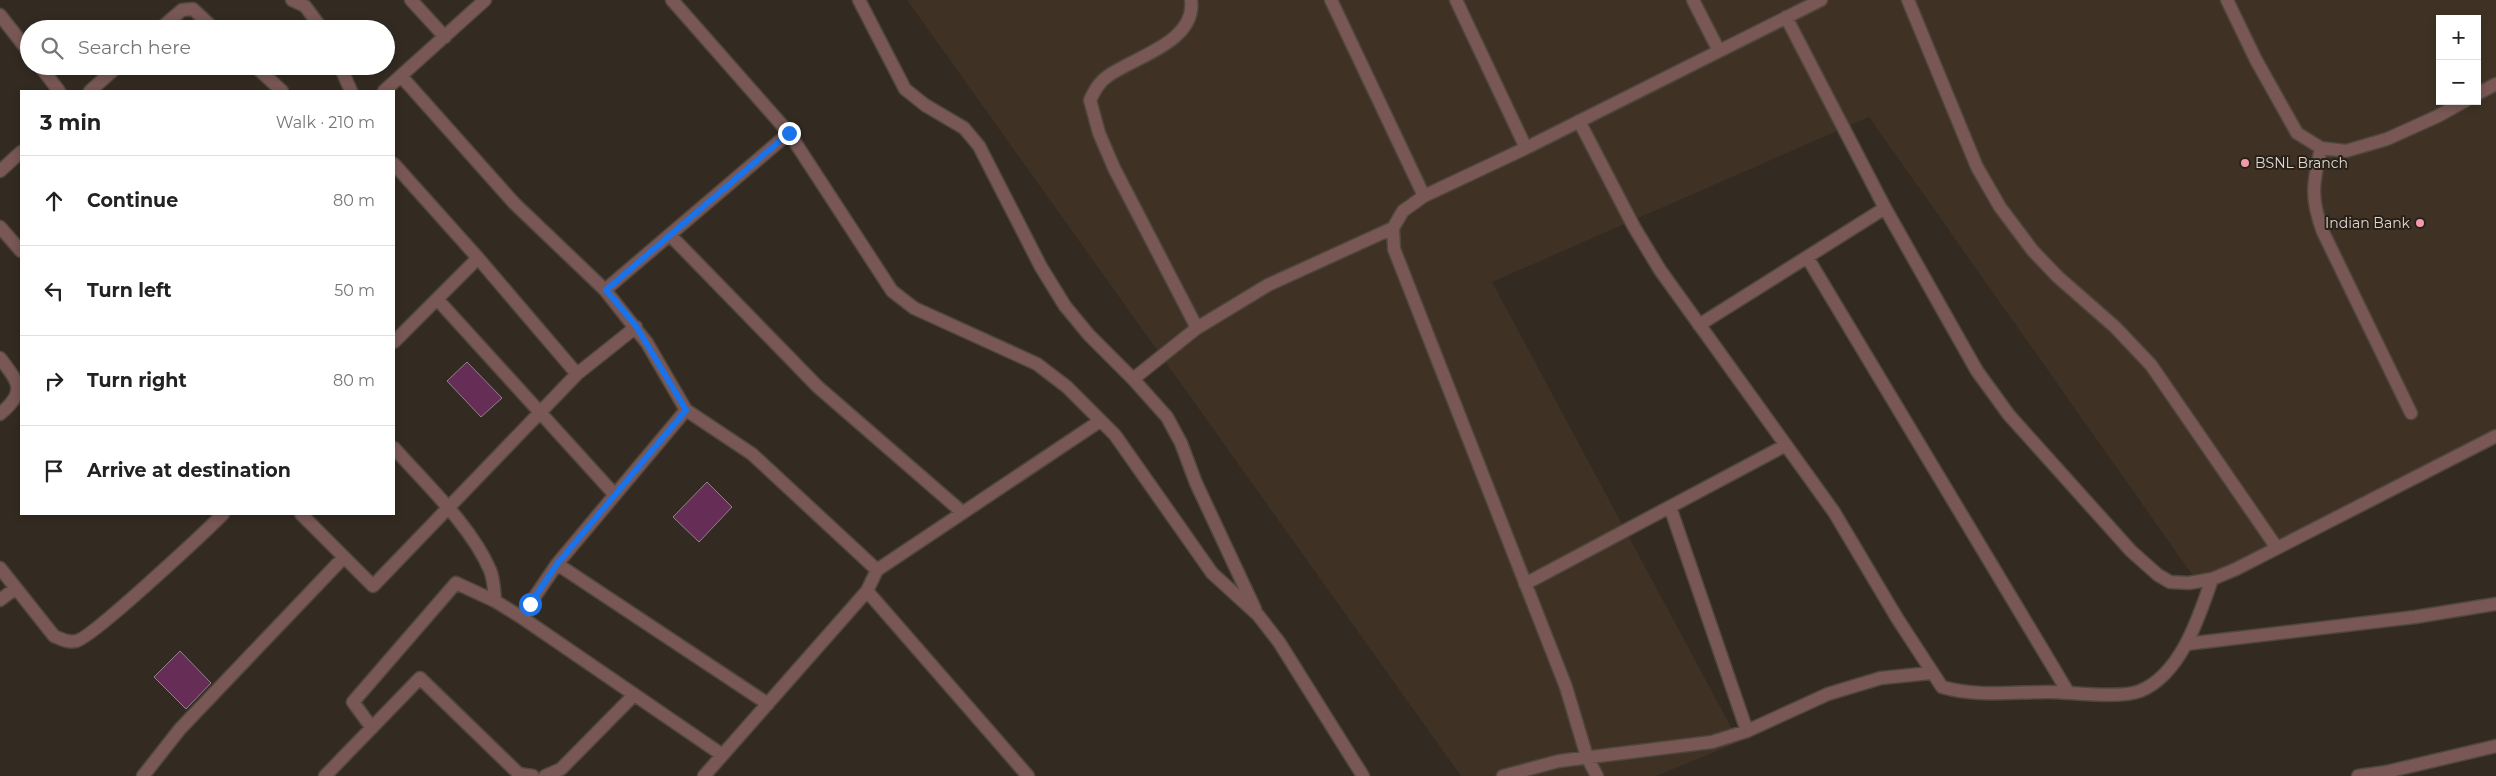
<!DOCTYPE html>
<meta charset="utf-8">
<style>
:root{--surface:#fff;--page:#f2f2f2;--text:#222;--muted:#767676;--line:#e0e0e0}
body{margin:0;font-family:Montserrat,sans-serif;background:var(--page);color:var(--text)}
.controls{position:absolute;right:15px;top:15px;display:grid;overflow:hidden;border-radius:0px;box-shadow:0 2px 8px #0003}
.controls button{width:45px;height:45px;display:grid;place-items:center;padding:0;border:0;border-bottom:1px solid var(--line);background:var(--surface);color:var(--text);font:25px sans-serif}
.stop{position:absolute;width:15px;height:15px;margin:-11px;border:4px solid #1a73e8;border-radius:50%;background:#fff}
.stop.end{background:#1a73e8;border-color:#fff;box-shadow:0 1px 5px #0008}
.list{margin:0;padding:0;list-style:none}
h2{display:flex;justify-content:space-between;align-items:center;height:65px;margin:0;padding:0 20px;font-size:21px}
h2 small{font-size:16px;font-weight:400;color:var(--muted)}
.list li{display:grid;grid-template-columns:32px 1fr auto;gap:15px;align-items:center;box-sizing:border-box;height:90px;padding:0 20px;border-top:1px solid var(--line)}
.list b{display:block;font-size:19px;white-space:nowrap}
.list em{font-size:16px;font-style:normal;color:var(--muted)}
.icon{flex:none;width:28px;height:28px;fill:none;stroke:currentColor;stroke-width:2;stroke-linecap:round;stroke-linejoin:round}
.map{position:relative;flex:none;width:2496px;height:776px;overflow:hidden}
.search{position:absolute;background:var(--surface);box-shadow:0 2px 8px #0003;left:20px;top:20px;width:375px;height:55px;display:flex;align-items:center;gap:12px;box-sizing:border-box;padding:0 18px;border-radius:28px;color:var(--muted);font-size:19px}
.panel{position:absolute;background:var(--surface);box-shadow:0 2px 8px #0003;left:20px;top:90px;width:375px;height:425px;border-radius:0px}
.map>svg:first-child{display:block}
.built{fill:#3f3224;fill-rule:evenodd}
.building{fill:#662e57;stroke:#90838b}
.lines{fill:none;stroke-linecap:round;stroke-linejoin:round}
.street-casing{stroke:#4f463d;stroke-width:15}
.street{stroke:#785754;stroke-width:12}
.route{stroke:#1a73e8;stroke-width:6}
.poi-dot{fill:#f29aad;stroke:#292118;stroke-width:2}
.labels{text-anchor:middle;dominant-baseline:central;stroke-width:4;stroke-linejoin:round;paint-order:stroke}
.poi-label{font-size:14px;fill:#dfd9d3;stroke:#292118;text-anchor:start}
</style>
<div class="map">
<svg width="2496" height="776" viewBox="0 0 2496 776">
<rect width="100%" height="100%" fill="#332a21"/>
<path class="built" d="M907,0H2496V438L2203,590L1869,117L1492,282L1739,742L1656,776H1461ZM2440,19H2477V101H2440Z"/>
<path class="building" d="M467,362L502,398L481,417L447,381Z
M707,482L732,507L699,542L673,517Z
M180,651L211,683L186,709L154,677Z"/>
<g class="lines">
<defs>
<path id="street" d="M292,0L305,6L322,29
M411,0L445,37
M672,0L789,133L892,291L914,308L1037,364L1067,387L1115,435L1212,573L1258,615L1279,642L1363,776
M859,0L905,89L925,105L964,128L979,146L1041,267L1065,306L1089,335L1133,379L1167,417L1181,443L1196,483L1255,609
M1191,0C1197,42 1134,57 1108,76C1099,82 1095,90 1090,100L1099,133L1114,168L1197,328
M1331,0L1424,196
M1456,0L1526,148
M1693,0L1719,51
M1908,0L1977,167L2000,207L2033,251L2058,277L2115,327L2151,365L2277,548
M2227,0L2256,60L2297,133L2321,148L2346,151L2387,139L2438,116L2465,101
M0,15L29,52
M1786,17L1885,208L1977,371L2009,415L2131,551L2158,575L2170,582L2189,583L2212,579L2236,569L2496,436
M160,29L182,10L193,9L214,29
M40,66L59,91
M255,66L282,91
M340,66L351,91
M401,76L514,203L605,290L647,343L686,410L752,454L877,570
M90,91L118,66
M384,91L485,0
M2477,94L2496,84
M1579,121L1634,227L1660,270L1834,512L1897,618L1942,687C1976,697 2014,692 2048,692C2072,692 2119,699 2140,691C2181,674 2199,617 2212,579
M2321,148C2313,183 2310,198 2323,232L2411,413
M394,164L478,258L577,374
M0,171L21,152
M0,227L21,251
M670,235L818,387L962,512
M1807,257L2068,692
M605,290L789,133
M437,299L615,495
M1699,325L1885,208
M394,342L478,258
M0,358C19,383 27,391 0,414
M1133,379L1197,328L1268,285L1393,228
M394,448C426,484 471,526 490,570C494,579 494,591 495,601
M1670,507L1747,731
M301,514L373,586L577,374L636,327
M557,564L768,704
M0,568L54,636C61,639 68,643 76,641C91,639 205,532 223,514
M1525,584L1786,445
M867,591L1028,776
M0,600L16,588
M521,617L557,564L686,410
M2186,644L2415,617L2496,604
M372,728L353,702L456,583L495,601L521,617L721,754
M143,776L180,729L344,557
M325,776L420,678L519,774L533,776
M545,776L561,769L634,695
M704,776L867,591L877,570L1100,421
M1503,776L1559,761L1712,742L1747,731L1828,694L1881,678L1931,673
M1597,776L1587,757L1566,687L1394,249L1393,228L1403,211L1424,196L1526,148L1821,0
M2358,776L2386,772L2496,746"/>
</defs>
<use href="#street" class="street-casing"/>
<use href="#street" class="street"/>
</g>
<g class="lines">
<path class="route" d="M530,604L557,564L686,410L636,326L606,290L789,133"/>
</g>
<g class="poi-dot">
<circle cx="2245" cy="163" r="5"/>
<circle cx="2420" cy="223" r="5"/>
</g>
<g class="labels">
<g class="poi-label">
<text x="2255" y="163">BSNL Branch</text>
<text x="2410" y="223" text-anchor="end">Indian Bank</text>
</g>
</g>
</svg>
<div class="controls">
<button>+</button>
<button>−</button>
</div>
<div class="stop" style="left:530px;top:604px"></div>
<div class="stop end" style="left:789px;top:133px"></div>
<div class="search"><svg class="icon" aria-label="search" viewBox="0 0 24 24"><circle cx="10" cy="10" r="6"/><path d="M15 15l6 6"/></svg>Search here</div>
<section class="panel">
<h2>3 min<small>Walk · 210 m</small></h2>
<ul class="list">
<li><svg class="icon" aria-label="ahead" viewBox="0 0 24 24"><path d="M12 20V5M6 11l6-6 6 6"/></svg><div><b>Continue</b></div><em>80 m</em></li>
<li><svg class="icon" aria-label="left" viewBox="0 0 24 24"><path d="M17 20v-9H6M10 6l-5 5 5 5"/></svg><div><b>Turn left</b></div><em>50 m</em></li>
<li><svg class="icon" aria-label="right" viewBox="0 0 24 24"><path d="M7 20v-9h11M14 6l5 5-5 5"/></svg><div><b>Turn right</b></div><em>80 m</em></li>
<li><svg class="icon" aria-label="arrive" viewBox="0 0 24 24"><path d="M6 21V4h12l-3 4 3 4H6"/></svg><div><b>Arrive at destination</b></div></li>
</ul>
</section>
</div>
